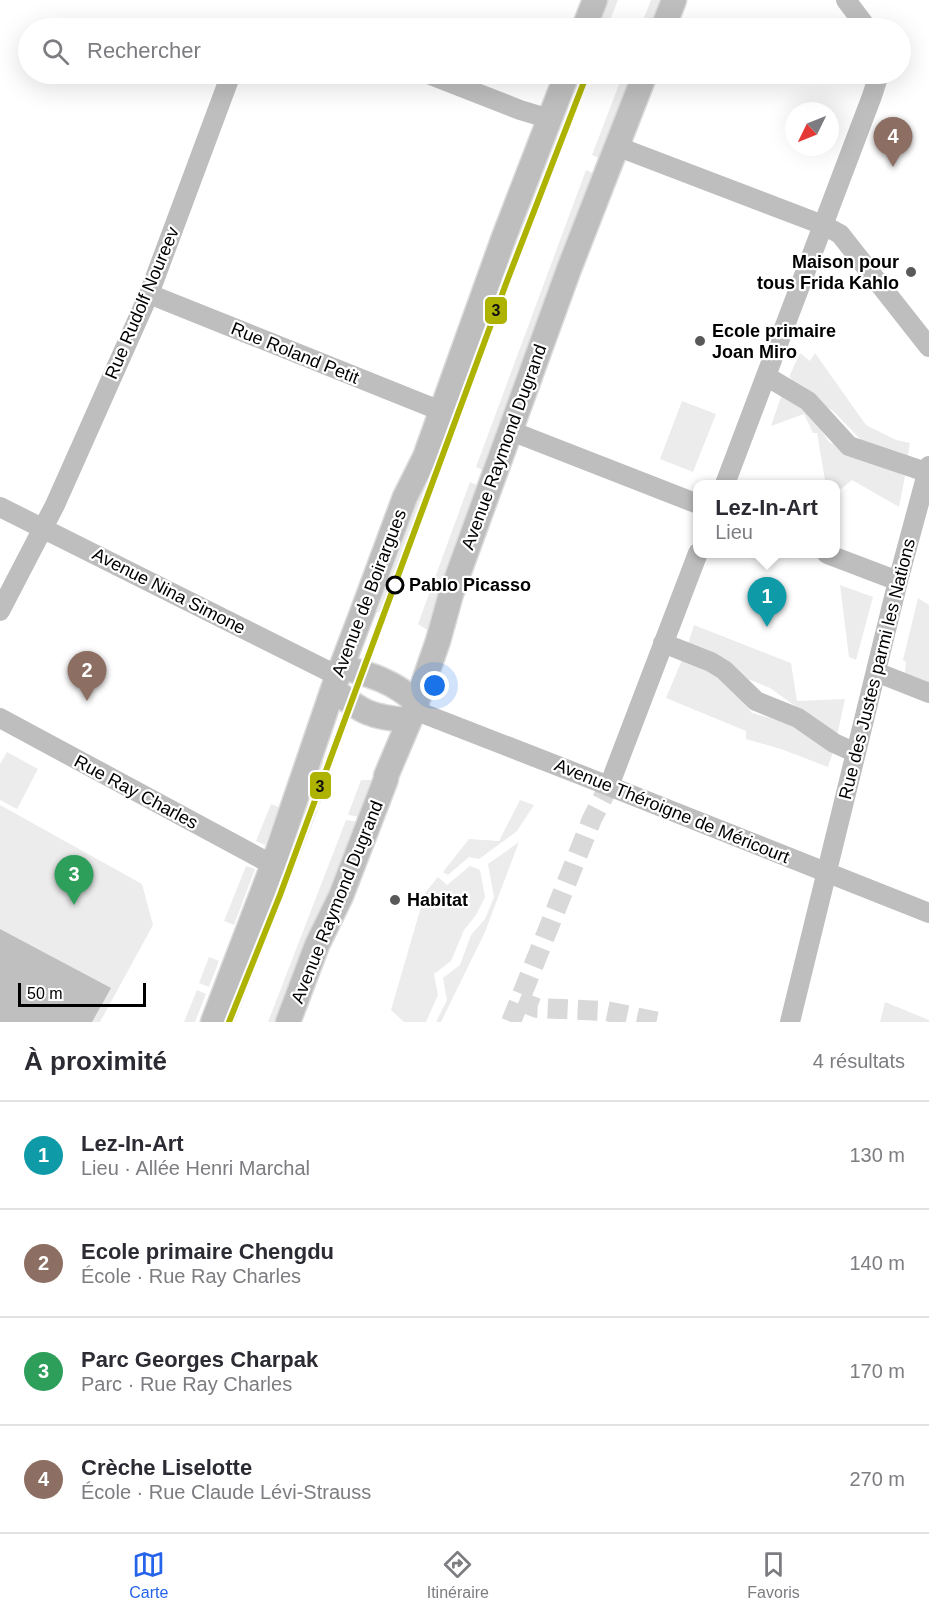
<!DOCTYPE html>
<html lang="fr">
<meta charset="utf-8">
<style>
:root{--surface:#fff;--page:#f7f7f7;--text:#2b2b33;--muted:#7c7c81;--line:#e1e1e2;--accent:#2563eb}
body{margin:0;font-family:Helvetica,sans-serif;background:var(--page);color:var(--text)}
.compass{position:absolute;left:785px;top:102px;width:54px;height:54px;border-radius:50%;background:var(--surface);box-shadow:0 6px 24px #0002;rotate:227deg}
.scale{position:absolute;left:18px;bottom:15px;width:128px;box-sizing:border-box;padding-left:6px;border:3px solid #000;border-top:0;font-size:16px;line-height:21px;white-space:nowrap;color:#000;-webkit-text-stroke:4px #fff;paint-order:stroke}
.you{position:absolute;left:435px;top:686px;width:21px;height:21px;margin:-15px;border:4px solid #fff;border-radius:50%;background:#1a73e8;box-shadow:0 0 0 9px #1a73e833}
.badge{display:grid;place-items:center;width:39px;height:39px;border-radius:50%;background:var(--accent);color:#fff;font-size:20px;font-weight:700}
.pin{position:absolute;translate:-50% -50px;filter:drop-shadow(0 2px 3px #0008)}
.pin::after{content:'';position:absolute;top:32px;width:21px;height:18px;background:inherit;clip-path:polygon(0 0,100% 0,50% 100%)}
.popup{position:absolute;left:693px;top:480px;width:147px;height:78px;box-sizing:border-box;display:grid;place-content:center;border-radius:12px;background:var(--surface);filter:drop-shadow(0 2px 4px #0005);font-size:20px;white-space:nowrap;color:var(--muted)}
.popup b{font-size:22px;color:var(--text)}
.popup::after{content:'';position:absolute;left:50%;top:100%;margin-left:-12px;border:12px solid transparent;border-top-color:var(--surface)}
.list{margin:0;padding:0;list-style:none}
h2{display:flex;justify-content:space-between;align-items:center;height:78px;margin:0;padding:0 24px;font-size:26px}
h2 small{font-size:20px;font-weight:400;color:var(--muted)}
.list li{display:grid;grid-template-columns:39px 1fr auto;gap:18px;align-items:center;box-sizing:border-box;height:108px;padding:0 24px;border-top:2px solid var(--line)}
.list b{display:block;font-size:22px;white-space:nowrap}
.list p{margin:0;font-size:20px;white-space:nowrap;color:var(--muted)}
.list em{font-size:20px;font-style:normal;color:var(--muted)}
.icon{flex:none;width:33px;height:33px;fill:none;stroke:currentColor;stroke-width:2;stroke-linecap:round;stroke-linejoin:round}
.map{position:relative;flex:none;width:929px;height:1022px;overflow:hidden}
.search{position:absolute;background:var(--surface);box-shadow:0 6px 24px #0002;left:18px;right:18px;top:18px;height:66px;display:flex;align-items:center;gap:15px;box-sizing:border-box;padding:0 21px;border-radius:33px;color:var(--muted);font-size:22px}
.sheet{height:510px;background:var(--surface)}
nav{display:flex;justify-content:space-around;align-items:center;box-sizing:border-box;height:84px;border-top:2px solid var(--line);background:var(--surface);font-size:16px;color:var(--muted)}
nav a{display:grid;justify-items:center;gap:3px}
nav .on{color:var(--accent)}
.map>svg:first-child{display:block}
.green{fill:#ececec}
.water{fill:#bfbfbf}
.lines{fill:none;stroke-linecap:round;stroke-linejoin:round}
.minor-tunnel{stroke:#d9d9d9;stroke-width:20;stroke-dasharray:20 10;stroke-linecap:butt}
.major-casing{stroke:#dbdbdb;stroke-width:27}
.minor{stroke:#bebebe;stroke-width:20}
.major{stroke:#bebebe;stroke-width:24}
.tram-1-casing{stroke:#fff;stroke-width:10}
.tram-1{stroke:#adb300;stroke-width:6}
.poi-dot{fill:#595959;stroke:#fff;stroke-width:2}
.stop-dot{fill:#fff;stroke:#000;stroke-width:3}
.labels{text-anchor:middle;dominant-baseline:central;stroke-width:4.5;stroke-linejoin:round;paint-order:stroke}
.poi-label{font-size:18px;font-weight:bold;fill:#000;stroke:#fff;text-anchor:start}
.street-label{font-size:18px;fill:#000;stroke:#fff}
.stop-label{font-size:18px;font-weight:bold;fill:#000;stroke:#fff;text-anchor:start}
.line-badge{stroke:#fff;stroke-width:2}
.pale-badge-label{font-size:16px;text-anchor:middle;font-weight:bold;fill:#111}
</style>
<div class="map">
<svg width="929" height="1022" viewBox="0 0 929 1022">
<rect width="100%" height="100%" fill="#fff"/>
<path class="green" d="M606,0H618L607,28H595Z
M651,0H665L654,28H640Z
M577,74H590L582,95L571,91Z
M623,74H637L603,160L592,155Z
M565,107L576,111L446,456L435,452Z
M586,170L597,175L487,472L476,467Z
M800,353L810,361L815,353L866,425L896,440L910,443L907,460L870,449L834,412L811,396L789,377Z
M783,391L815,421L829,442L853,454L905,476L899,507L852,480L841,489L836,487V484H832L825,480L817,433H813L804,414L771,426Z
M682,401L716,414L693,472L660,459Z
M430,468L441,472L389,613L377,612Z
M470,482L481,487L432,633L418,624Z
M840,585L873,597L856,660L849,657Z
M918,598L929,605V683L905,673L906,662L903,660Z
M694,625L791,663L797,701L845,699L837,736L770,688L745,678L687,647Z
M682,660L718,671L752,713L797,725L834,749L828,767L781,749L746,739V731L666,698Z
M7,752L38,769L17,809L0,800V764Z
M319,758L332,769L320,804L309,797Z
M361,780H374L361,817L348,815Z
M520,800L534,805L517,831L479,859L469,857L448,875L443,872L469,839L499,841Z
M307,803L318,810L235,1022H221Z
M271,804L279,807L265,845L256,841Z
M0,805L142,884L153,925L100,1022H0Z
M346,820L359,822L281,1022H268Z
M519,842L485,932L441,1022H436L447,1000L443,978L460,965L471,935L485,919L494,897L488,864Z
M246,866L255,869L234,925L224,921Z
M470,866L480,870L485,897L476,915L464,930L451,961L434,974L438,995L426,1022H404L391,1010L425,893L438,877L447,885Z
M209,957L219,961L209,987L199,983Z
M197,990L206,994L195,1022H184Z
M885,1002L929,1020V1022H880Z"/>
<path class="water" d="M0,929L111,988L92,1022H0Z"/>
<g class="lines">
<path class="minor-tunnel" d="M519,1001L537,1008L606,1011L659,1022
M511,1022L592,819L609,786"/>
<defs>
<path id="major" d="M584,28L595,0
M663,28L674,0
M342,667C371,675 393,681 416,702
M333,689C361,712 372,718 409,720
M213,1022L273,865L333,689L362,613L405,497L425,457L504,237L567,74
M288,1022L317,945L341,896L386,779V776L414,710L438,641L451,594L569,269L645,74"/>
</defs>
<use href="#major" class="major-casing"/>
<path class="minor" d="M846,0L867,28
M428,74L520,110L550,119
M616,146L823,225L840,234L929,347
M149,294L441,411
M766,376L808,401L849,446L929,473
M511,431L698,504
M725,484L872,96L879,74
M0,507L338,676
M827,554L898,581
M0,611L55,505L149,294L231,74
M663,643L711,662L724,670L756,701L798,718L834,743L856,753
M876,672L929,693
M414,710L581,775L929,913
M0,718L273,865
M609,786L698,553
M790,1022L898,581L929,466"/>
<use href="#major" class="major"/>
<defs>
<path id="tram-1" d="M229,1022L280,895L507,281L587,74"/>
</defs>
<use href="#tram-1" class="tram-1-casing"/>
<use href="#tram-1" class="tram-1"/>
</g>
<g class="poi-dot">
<circle cx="911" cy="272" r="6"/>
<circle cx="700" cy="341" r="6"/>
<circle cx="395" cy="900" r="6"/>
</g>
<circle class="stop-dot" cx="395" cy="585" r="8"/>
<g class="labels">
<g class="poi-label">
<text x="899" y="262" text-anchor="end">Maison pour<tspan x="899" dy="21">tous Frida Kahlo</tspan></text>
<text x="712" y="331">Ecole primaire<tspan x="712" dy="21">Joan Miro</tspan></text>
<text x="407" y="900">Habitat</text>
</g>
<g class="street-label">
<text transform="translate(142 303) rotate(-67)">Rue Rudolf Noureev</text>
<text transform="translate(295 353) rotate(22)">Rue Roland Petit</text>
<text transform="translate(504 447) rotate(-70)">Avenue Raymond Dugrand</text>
<text transform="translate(169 591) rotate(27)">Avenue Nina Simone</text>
<text transform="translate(369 593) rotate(-69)">Avenue de Boirargues</text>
<text transform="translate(877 669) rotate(-76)">Rue des Justes parmi les Nations</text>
<text transform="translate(136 792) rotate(28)">Rue Ray Charles</text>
<text transform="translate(672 811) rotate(22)">Avenue Théroigne de Méricourt</text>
<text transform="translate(337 902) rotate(-68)">Avenue Raymond Dugrand</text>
</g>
<g class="stop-label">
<text x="409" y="585">Pablo Picasso</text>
</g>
</g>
<g class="line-badge">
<rect x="484" y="296" width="24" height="29" rx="6" fill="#adb300"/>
<rect x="309" y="771" width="23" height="29" rx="6" fill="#adb300"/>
</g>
<g class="pale-badge-label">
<text x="496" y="316">3</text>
<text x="320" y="792">3</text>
</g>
</svg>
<svg class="compass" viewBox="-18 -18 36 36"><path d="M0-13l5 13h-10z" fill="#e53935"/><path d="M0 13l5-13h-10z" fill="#7c7c81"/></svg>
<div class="scale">50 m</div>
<div class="you"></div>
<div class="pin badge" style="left:767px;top:627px;background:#0f9aa8">1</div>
<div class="popup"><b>Lez-In-Art</b>Lieu</div>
<div class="pin badge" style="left:87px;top:701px;background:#8d6e63">2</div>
<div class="pin badge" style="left:74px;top:905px;background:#2e9e5b">3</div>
<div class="pin badge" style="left:893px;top:167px;background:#8d6e63">4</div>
<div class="search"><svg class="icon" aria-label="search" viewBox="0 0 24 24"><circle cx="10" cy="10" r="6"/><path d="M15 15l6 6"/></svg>Rechercher</div>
</div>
<section class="sheet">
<h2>À proximité<small>4 résultats</small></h2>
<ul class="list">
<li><span class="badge" style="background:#0f9aa8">1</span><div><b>Lez-In-Art</b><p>Lieu · Allée Henri Marchal</p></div><em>130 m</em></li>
<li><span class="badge" style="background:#8d6e63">2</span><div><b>Ecole primaire Chengdu</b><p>École · Rue Ray Charles</p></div><em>140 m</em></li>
<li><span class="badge" style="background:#2e9e5b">3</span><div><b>Parc Georges Charpak</b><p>Parc · Rue Ray Charles</p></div><em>170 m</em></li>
<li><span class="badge" style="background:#8d6e63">4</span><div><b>Crèche Liselotte</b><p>École · Rue Claude Lévi-Strauss</p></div><em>270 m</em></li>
</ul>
</section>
<nav>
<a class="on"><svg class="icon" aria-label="map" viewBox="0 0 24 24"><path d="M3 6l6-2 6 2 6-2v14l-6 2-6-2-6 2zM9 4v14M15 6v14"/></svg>Carte</a>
<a><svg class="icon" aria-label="directions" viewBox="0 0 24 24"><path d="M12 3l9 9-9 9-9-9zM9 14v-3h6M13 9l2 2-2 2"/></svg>Itinéraire</a>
<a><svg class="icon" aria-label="saved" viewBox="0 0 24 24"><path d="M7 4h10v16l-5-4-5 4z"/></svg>Favoris</a>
</nav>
